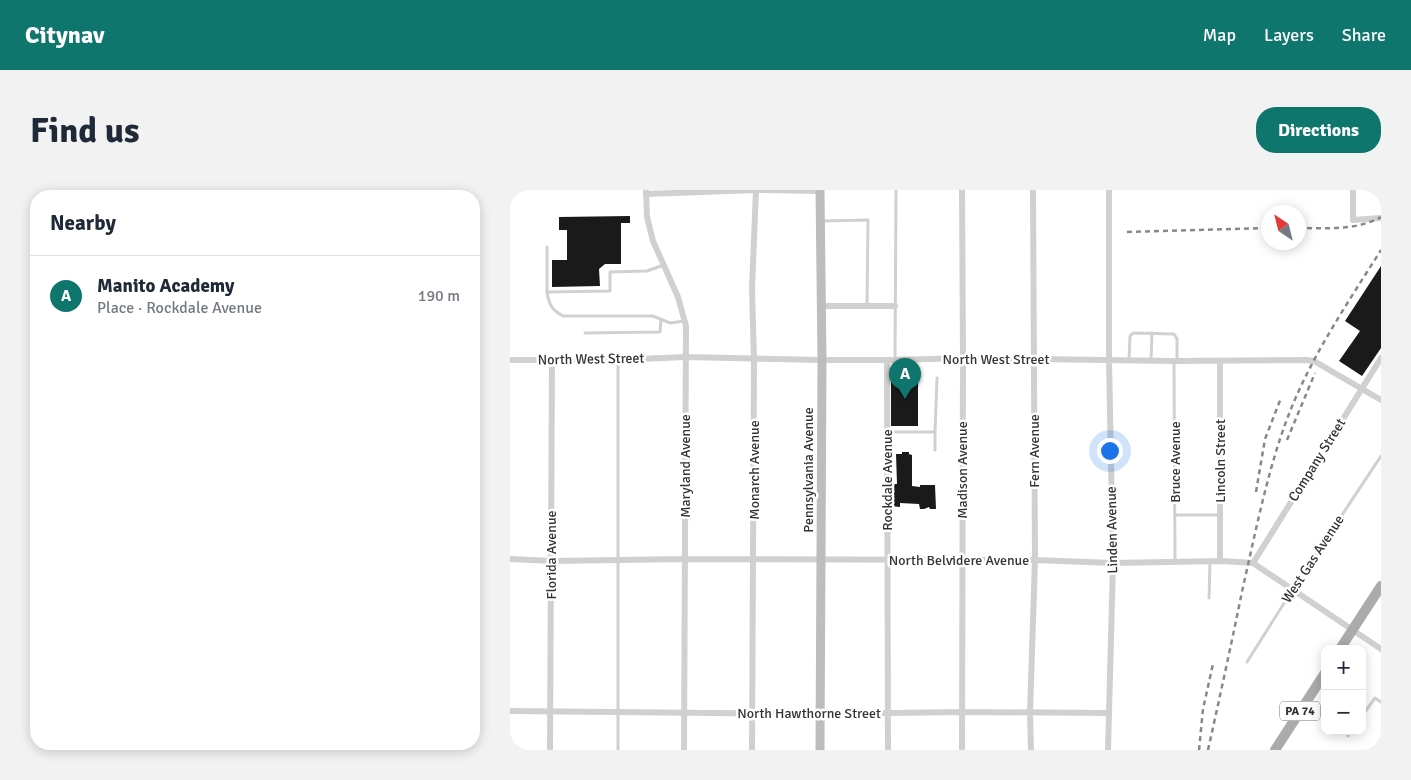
<!DOCTYPE html>
<meta charset="utf-8">
<style>
:root{--surface:#fff;--page:#f2f2f3;--text:#1f2937;--muted:#747a83;--line:#e0e1e3;--accent:#0f766e}
body{margin:0;font-family:Signika,sans-serif;background:var(--page);color:var(--text)}
.controls{position:absolute;right:15px;bottom:15px;display:grid;overflow:hidden;border-radius:10px;box-shadow:0 2px 12px #0003}
.controls button{width:45px;height:45px;display:grid;place-items:center;padding:0;border:0;border-bottom:1px solid var(--line);background:var(--surface);color:var(--text);font:25px sans-serif}
.compass{position:absolute;left:751px;top:15px;width:45px;height:45px;border-radius:50%;background:var(--surface);box-shadow:0 2px 12px #0003;rotate:325deg}
.you{position:absolute;left:599px;top:260px;width:18px;height:18px;margin:-12px;border:4px solid #fff;border-radius:50%;background:#1a73e8;box-shadow:0 0 0 8px #1a73e833}
.badge{display:grid;place-items:center;width:32px;height:32px;border-radius:50%;background:var(--accent);color:#fff;font-size:16px;font-weight:700}
.pin{position:absolute;translate:-50% -41px;filter:drop-shadow(0 1px 2px #0008)}
.pin::after{content:'';position:absolute;top:26px;width:18px;height:15px;background:inherit;clip-path:polygon(0 0,100% 0,50% 100%)}
.list{margin:0;padding:0;list-style:none}
h2{display:flex;justify-content:space-between;align-items:center;height:65px;margin:0;padding:0 20px;font-size:21px}
h2 small{font-size:16px;font-weight:400;color:var(--muted)}
.list li{display:grid;grid-template-columns:32px 1fr auto;gap:15px;align-items:center;box-sizing:border-box;height:80px;padding:0 20px;border-top:1px solid var(--line)}
.list b{display:block;font-size:19px;white-space:nowrap}
.list p{margin:0;font-size:16px;white-space:nowrap;color:var(--muted)}
.list em{font-size:16px;font-style:normal;color:var(--muted)}
.map{position:relative;flex:none;width:871px;height:560px;overflow:hidden;border-radius:20px}
header{display:flex;align-items:center;gap:30px;box-sizing:border-box;height:70px;padding:0 25px;background:var(--accent);color:#fff}
header strong{font-size:24px}
nav{display:flex;gap:28px;margin-inline-start:auto;font-size:18px}
.intro{display:flex;align-items:center;justify-content:space-between;box-sizing:border-box;height:120px;padding:0 30px}
h1{margin:0;font-size:35px}
.button{padding:12px 22px;border-radius:20px;background:var(--accent);color:#fff;font-size:18px;font-weight:700}
main{display:flex;gap:30px;padding:0 30px}
aside{flex:1;background:var(--surface);border-radius:20px;box-shadow:0 2px 12px #0003}
.map>svg:first-child{display:block}
.building{fill:#1a1a1a}
.lines{fill:none;stroke-linecap:round;stroke-linejoin:round}
.lane{stroke:#d0d0d0;stroke-width:3}
.street{stroke:#d0d0d0;stroke-width:6}
.secondary{stroke:#bdbdbd;stroke-width:9}
.primary{stroke:#ababab;stroke-width:10}
.rail{stroke:#888;stroke-width:2.5;stroke-dasharray:5 4;stroke-linecap:butt}
.labels{text-anchor:middle;dominant-baseline:central;stroke-width:5;stroke-linejoin:round;paint-order:stroke}
.shield{fill:#fff;stroke:#707070;stroke-width:1}
.shield-label{font-size:12px;font-weight:bold;fill:#333}
.street-label{font-size:14px;fill:#333;stroke:#fff}
</style>
<header>
<strong>Citynav</strong>
<nav><a>Map</a><a>Layers</a><a>Share</a></nav>
</header>
<div class="intro"><h1>Find us</h1><a class="button">Directions</a></div>
<main>
<aside>
<h2>Nearby<small></small></h2>
<ul class="list">
<li><span class="badge">A</span><div><b>Manito Academy</b><p>Place · Rockdale Avenue</p></div><em>190 m</em></li>
</ul>
</aside>
<div class="map">
<svg width="871" height="560" viewBox="0 0 871 560">
<rect width="100%" height="100%" fill="#fff"/>
<path class="building" d="M120,26V33H111V74H95L89,79L90,96L42,97V70H57V40H49V27Z
M871,76V158L852,186L829,171L850,141L835,131Z
M381,183H408V236H381Z
M392,262H399V264L402,265V296L410,297V295H425L426,319H420L419,317L414,319H410L409,314L390,313V317L380,316V294H387L386,264H392Z"/>
<g class="lines">
<path class="lane" d="M312,31L358,30L357,115
M37,57V102L100,101V82L137,81L154,75
M37,102C39,115 42,120 53,126H143L160,133L175,131
M75,143L150,142L151,130
M619,169L620,146L623,143L664,144L667,149V171
M385,170L386,0
M641,170L642,143
M664,172L665,371
M377,242H425L427,188
M425,260V242
M665,325H709
M699,408L700,372
M737,472L783,399L871,266
M852,526L865,508L871,512
M838,546L841,541
M108,560V171"/>
<path class="street" d="M136,0L137,27L143,51L168,107L176,136L174,560
M248,0L310,1
M843,0V30L871,28
M136,4L246,0
M311,116H385
M0,170H108L175,167L312,170H385L453,168L664,171L796,170L804,171L871,210
M377,170L378,560
M0,369L42,371L175,369L525,370L603,373L712,371L743,373L871,459
M710,371V171
M743,373L871,168
M0,521L310,524L452,522L599,523
M40,560L42,170
M242,560L244,170L242,99L246,0
M452,560L453,168L452,0
M521,560L520,522L525,370L523,0
M598,560L603,373L599,170V0"/>
<path class="secondary" d="M310,0L312,170L310,560"/>
<path class="primary" d="M830,459L871,396
M765,560L815,483"/>
<path class="rail" d="M788,38C817,38 845,41 871,27
M617,42L758,38
M777,250L805,183
M746,302L755,249L771,208
M689,560L693,519L703,474
M698,560C710,506 722,451 733,397C746,340 757,283 777,229C800,168 837,114 871,60"/>
</g>
<g class="labels">
<rect class="shield" x="770" y="511.5" width="40" height="19" rx="4"/>
<g class="shield-label">
<text x="790" y="521">PA 74</text>
</g>
<g class="street-label">
<text transform="translate(81 169) rotate(-1)">North West Street</text>
<text x="486" y="169">North West Street</text>
<text transform="translate(524 261) rotate(-90)">Fern Avenue</text>
<text transform="translate(807 270) rotate(-58)">Company Street</text>
<text transform="translate(710 271) rotate(-90)">Lincoln Street</text>
<text transform="translate(665 272) rotate(-90)">Bruce Avenue</text>
<text transform="translate(175 276) rotate(-90)">Maryland Avenue</text>
<text transform="translate(244 280) rotate(-90)">Monarch Avenue</text>
<text transform="translate(298 280) rotate(-90)">Pennsylvania Avenue</text>
<text transform="translate(452 280) rotate(-90)">Madison Avenue</text>
<text transform="translate(377 290) rotate(-90)">Rockdale Avenue</text>
<text transform="translate(602 340) rotate(-91)">Linden Avenue</text>
<text transform="translate(41 365) rotate(-90)">Florida Avenue</text>
<text transform="translate(803 369) rotate(-57)">West Gas Avenue</text>
<text x="449" y="370">North Belvidere Avenue</text>
<text x="299" y="523">North Hawthorne Street</text>
</g>
</g>
</svg>
<div class="controls">
<button>+</button>
<button>−</button>
</div>
<svg class="compass" viewBox="-18 -18 36 36"><path d="M0-13l5 13h-10z" fill="#e53935"/><path d="M0 13l5-13h-10z" fill="#747a83"/></svg>
<div class="you"></div>
<div class="pin badge" style="left:395px;top:209px">A</div>
</div>
</main>
